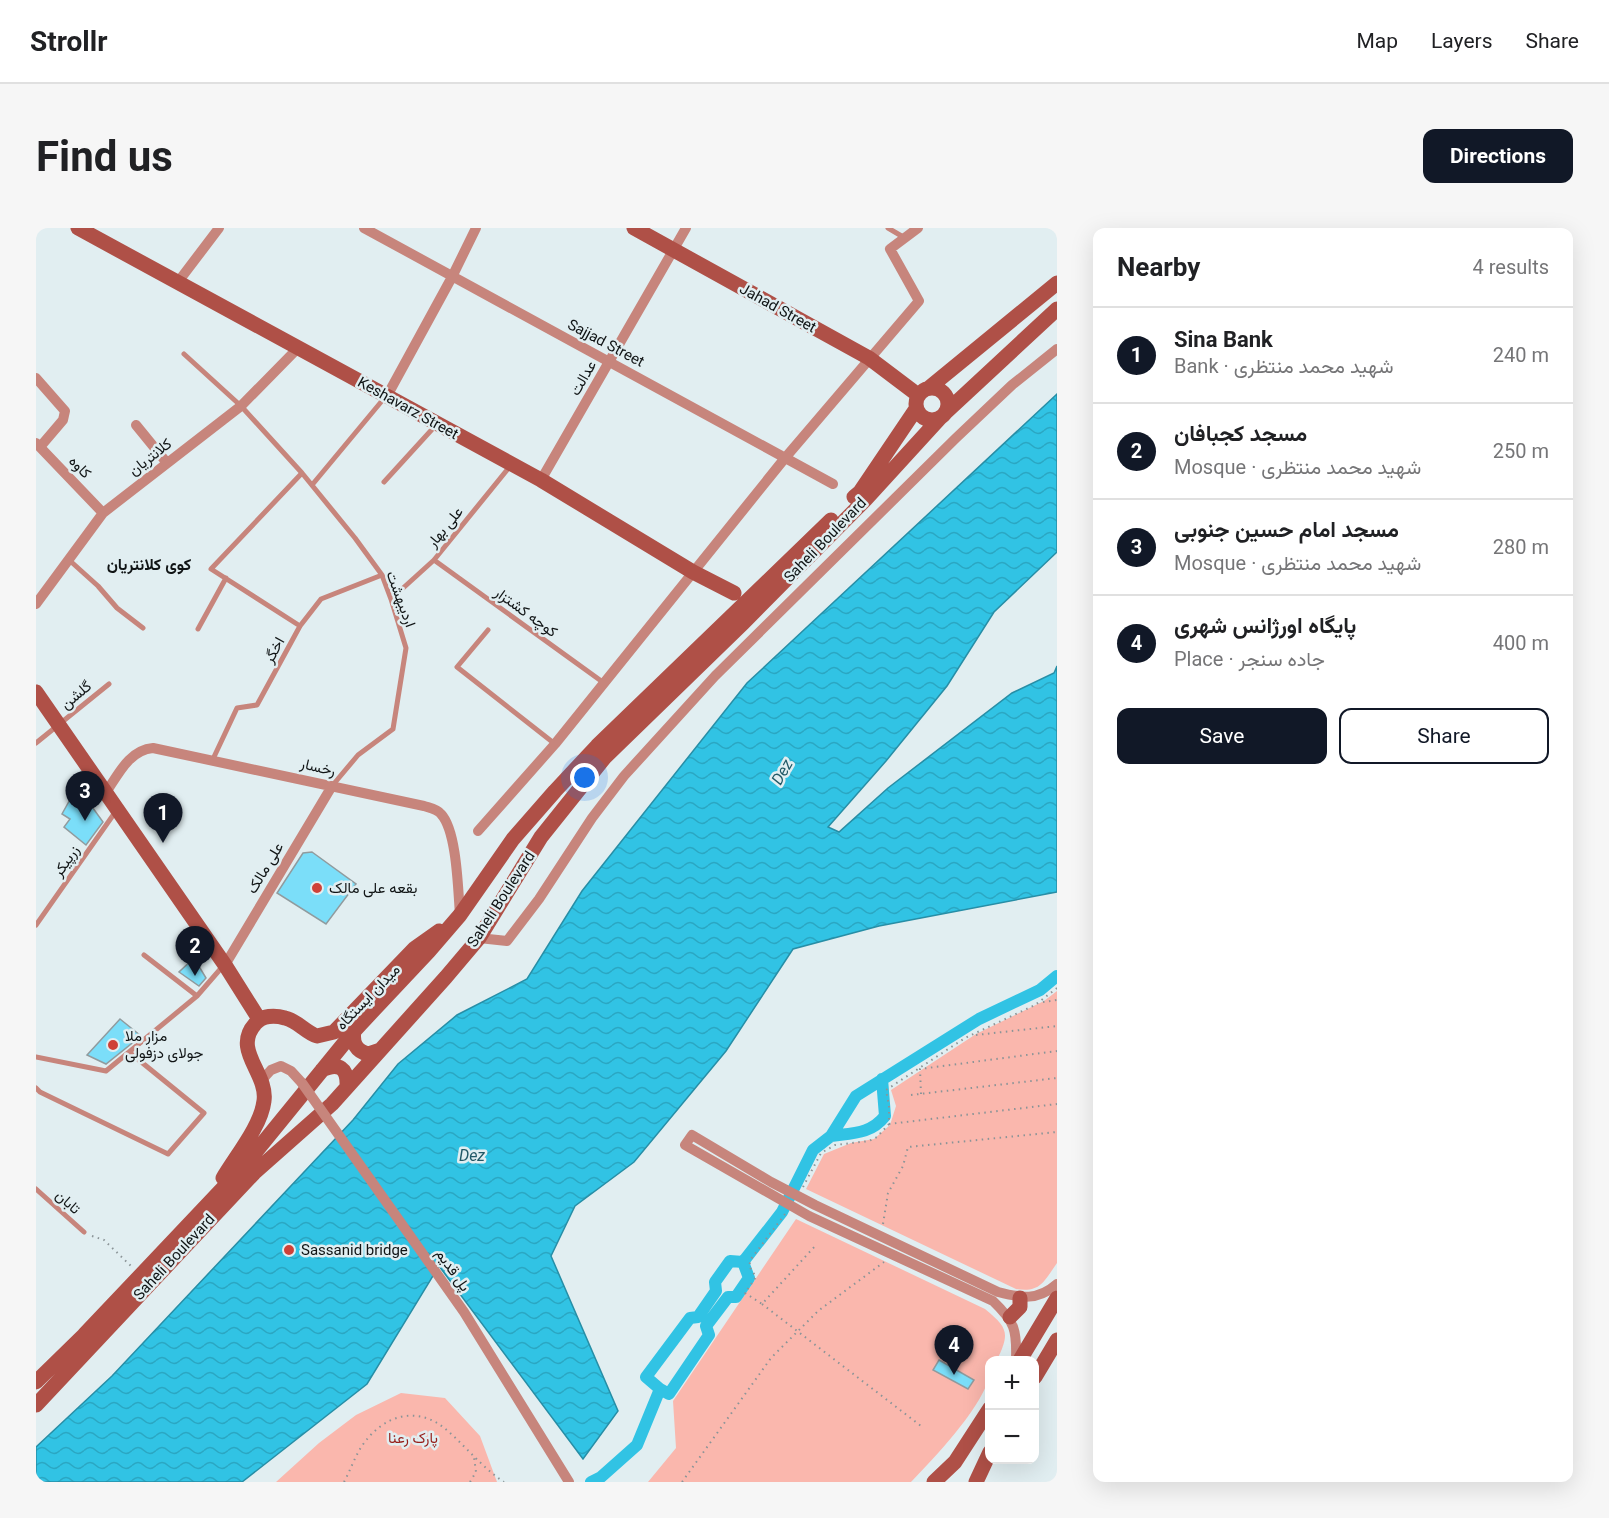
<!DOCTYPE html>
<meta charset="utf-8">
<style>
:root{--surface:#fff;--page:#f6f6f6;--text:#202124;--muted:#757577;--line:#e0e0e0;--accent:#111827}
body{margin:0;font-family:Roboto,Vazirmatn,sans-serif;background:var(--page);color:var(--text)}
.controls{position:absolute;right:18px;bottom:18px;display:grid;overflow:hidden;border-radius:12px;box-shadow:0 6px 24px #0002}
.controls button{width:54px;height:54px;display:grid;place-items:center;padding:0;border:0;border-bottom:2px solid var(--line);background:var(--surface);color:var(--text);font:30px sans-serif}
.you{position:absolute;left:549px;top:550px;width:21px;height:21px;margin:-15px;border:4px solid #fff;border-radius:50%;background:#1a73e8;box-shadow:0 0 0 9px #1a73e833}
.badge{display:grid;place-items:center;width:39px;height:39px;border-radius:50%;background:var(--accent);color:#fff;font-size:20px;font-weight:700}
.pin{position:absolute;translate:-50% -50px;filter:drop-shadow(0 2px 3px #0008)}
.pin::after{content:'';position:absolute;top:32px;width:21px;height:18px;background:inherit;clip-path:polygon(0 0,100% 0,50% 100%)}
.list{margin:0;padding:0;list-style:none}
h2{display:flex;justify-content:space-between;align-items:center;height:78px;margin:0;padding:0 24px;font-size:26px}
h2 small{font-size:20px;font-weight:400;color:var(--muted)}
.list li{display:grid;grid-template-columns:39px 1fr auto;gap:18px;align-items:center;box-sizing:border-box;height:96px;padding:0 24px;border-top:2px solid var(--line)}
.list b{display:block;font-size:22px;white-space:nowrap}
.list p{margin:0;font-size:20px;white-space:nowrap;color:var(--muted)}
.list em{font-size:20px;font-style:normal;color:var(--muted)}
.actions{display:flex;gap:12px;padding:18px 24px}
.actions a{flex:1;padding:14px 0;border:2px solid var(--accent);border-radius:12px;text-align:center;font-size:21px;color:var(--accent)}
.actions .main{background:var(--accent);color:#fff}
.map{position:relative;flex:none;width:1021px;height:1254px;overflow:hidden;border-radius:12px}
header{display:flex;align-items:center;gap:36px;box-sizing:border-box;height:84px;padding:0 30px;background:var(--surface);border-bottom:2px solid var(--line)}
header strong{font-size:28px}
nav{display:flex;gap:33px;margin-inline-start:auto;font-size:21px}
.intro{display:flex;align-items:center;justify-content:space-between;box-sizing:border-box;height:144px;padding:0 36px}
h1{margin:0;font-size:42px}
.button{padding:15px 27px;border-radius:12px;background:var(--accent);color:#fff;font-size:21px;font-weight:700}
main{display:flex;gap:36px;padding:0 36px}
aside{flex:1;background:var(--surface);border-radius:12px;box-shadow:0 6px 24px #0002}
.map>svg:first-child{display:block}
.park{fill:#fab7ad}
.water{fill:url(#water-waves);stroke:#278ea6;stroke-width:1.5}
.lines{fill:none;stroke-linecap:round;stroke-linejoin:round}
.canal{stroke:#31c3e4;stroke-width:12}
.building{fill:#7bdef9;stroke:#909b9e;stroke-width:1.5}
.path{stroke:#8b9497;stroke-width:2;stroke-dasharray:1.5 4.5;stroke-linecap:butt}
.lane{stroke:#c7857c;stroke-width:5}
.street{stroke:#c7857c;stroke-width:10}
.secondary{stroke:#af5047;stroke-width:15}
.street-bridge{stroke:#c7857c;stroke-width:10}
.poi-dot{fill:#cf4138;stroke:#e1eef1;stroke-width:2}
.labels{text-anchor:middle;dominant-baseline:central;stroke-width:5;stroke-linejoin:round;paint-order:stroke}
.street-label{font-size:15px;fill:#101415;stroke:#e1eef1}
.poi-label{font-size:15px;fill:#101415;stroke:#e1eef1;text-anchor:start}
.park-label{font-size:15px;fill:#961f1b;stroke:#e1eef1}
.neighbourhood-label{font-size:16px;font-weight:bold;fill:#101415;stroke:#e1eef1}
.water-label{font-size:16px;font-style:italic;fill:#215967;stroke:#e1eef1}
</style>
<header>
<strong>Strollr</strong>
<nav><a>Map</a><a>Layers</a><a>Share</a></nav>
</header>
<div class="intro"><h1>Find us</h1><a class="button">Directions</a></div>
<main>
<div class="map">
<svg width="1021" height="1254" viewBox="0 0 1021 1254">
<defs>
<pattern id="water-waves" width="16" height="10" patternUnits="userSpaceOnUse" patternTransform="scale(1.5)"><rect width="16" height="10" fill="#31c3e4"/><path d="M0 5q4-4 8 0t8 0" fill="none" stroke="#2aa7c3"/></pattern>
</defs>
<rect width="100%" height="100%" fill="#e1eef1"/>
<path class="park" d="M1021,763V1035C1008,1053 1005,1065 980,1061L770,961L788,926L815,915L838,911L854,897L860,878L855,862L940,806L1008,773Z
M760,991L949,1081C972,1100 974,1105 961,1132H954C953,1138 954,1145 953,1151C941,1185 900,1228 875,1254H612L640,1220L637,1173Z
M365,1165L409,1170L444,1208L461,1254H240L283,1215L320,1187Z"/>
<path class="water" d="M1021,166V324L958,384L911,458L850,533L792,599L803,604L852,560L976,465L1018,445L1021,438V664L843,698L757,721L690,823L598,934L539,978L515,1028L582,1183L547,1231L403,1038L331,1156L206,1254H0V1219L76,1148L317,892L362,836L421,787L491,751L546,663L711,455Z"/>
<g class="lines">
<path class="canal" d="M795,908C817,905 835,906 849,888L846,851
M624,1161L633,1166L673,1107L670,1098L692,1069H700L713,1050L707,1034
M555,1254L565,1249L601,1217L624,1161L610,1149L654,1090L662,1089L680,1063L679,1054L694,1033L707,1034L746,984L777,922L795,908L820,868L943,791L1004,762L1021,748"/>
</g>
<path class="building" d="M36,568L49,569L67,594L50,617L28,599L34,591L26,586Z
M276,624L320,656L290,696L241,665L267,625Z
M158,730L170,750L163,758L143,744Z
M84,791L105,808L70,836L51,827Z
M903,1132L938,1152L932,1161L897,1142Z"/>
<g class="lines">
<path class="path" d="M1021,760L999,777L929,810L850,862L853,878V896L1021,876
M1007,774L1021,772
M940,807L1021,798
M885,866L884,841L1021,823
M875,867L1021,850
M767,959L785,925L799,917L833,913L841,909L853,896
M749,986L715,1031L713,1038L720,1049L709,1065L726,1076L780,1017
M847,996L852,965L867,938L872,919L1021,904
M56,1008L68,1012L96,1039
M726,1076L885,1198
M308,1254C314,1243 318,1231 324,1221C345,1187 382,1175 413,1204C432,1221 447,1240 468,1254
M434,1254L440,1244L438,1229
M646,1254L735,1130L782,1083L848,1034"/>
<path class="lane" d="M852,0L869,10
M148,126L205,178L266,245L319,310L346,347L355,371L370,420L357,501L322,527L296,558
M348,254L400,197
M276,257L350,168
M32,331L62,358L81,380L107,400
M398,332L568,455
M355,371L398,332L475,237
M264,398L175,341L266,245
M162,401L190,350
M452,402L421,439L519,516
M0,515L73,456
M177,531L201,480L221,477L264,398L285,371L346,347
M0,697L80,583
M108,727L161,768
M0,829L70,843L161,768L187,738
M0,860L4,864L132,926L168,885L93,824
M0,961L48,1004"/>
<path class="street" d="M328,0L797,256
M142,54L183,0
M0,150L29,183L27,192L4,219
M351,168L416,49L440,0
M100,197L131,235
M0,215L67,285
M505,252L650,0
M0,376L67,285L205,178L262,120
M69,566C82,547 93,522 117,520L388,578C394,580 401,581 405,586C421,603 422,662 424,687
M442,603L519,516L749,230L883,73L854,21L882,0
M443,710L471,713L503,671L556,590L588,548L679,448L920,210L976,157L1021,121
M189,737L296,558
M225,853L235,842L245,838L255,843L266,855
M980,1132C981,1102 979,1094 957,1073L773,988L649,917L656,907L735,954L779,977L962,1064C985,1070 1002,1073 1021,1056"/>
<path class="secondary" d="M42,0L505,252L657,344L698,365
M598,0L833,130L882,167
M894,159L1021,55
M880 176a16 16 0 1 1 32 0a16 16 0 1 1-32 0Z
M909,185L1021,81
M818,269L824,264L880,181
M0,464L189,737L223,791
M318,803C316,815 320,823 332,826L344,822
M286,842C303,834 312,840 311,859
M187,950C200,928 225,898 228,873C232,845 196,822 219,796C226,787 239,787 249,790C262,793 269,804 281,808L298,804L379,720L403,703
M974,1089L984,1079V1070
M984,1132L1021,1070
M999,1149L1021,1112
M0,1154L48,1107L209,937L318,803L393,723L424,687L477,611L519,563L561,518L795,292
M0,1177L218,945L296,876L410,749L443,710L505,609L569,529L707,395L830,271L904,190
M898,1254L919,1234L954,1180
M940,1254L954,1224"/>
<path class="street-bridge" d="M266,855L428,1084L533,1254"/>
</g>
<g class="poi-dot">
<circle cx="281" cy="660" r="6"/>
<circle cx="77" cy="817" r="6"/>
<circle cx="253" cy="1022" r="6"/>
</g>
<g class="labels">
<g class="street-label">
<text transform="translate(742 80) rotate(29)">Jahad Street</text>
<text transform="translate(570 115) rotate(28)">Sajjad Street</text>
<text transform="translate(547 150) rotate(-60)">عدالت</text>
<text transform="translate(372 180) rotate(29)">Keshavarz Street</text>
<text transform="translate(114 229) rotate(-38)">کلانتریان</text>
<text transform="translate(44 239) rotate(46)">کاوه</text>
<text transform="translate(409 299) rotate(-51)">علی بهار</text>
<text transform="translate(789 312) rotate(-46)">Saheli Boulevard</text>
<text transform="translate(365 371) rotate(70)">اردیبهشت</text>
<text transform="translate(490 384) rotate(36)">کوچه کشتزار</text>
<text transform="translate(238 422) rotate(-61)">اخگر</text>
<text transform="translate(40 467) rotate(-40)">گلشن</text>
<text transform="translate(282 539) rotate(13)">رخسار</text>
<text transform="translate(30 633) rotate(-55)">زرپیکر</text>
<text transform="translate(229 640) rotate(-59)">علی مالک</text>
<text transform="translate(465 671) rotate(-57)">Saheli Boulevard</text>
<text transform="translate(332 769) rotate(-46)">میدان ایستگاه</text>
<text transform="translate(32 974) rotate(42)">تابان</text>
<text transform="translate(138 1029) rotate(-47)">Saheli Boulevard</text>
<text transform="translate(417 1042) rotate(55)">پل قدیم</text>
</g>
<g class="poi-label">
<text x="293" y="660">بقعه علی مالک</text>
<text x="89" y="808">مزار ملا<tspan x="89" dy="17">جولای دزفولی</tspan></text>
<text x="265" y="1022">Sassanid bridge</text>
</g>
<g class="park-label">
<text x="377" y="1210">پارک رعنا</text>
</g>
<g class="neighbourhood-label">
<text x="113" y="336">کوی کلانتریان</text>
</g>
<g class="water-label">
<text transform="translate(746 544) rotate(-61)">Dez</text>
<text x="436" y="927">Dez</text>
</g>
</g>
</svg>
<div class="controls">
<button>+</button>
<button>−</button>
</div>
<div class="you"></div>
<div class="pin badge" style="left:127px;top:615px">1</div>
<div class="pin badge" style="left:159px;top:748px">2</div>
<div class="pin badge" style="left:49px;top:593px">3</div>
<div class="pin badge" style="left:918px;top:1147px">4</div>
</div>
<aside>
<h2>Nearby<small>4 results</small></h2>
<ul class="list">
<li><span class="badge">1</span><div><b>Sina Bank</b><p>Bank · شهید محمد منتظری</p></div><em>240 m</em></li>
<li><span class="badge">2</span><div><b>مسجد کجبافان</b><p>Mosque · شهید محمد منتظری</p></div><em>250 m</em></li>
<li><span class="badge">3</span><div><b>مسجد امام حسین جنوبی</b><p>Mosque · شهید محمد منتظری</p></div><em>280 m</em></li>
<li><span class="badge">4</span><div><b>پایگاه اورژانس شهری</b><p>Place · جاده سنجر</p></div><em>400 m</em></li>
</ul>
<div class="actions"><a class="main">Save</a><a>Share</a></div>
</aside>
</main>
